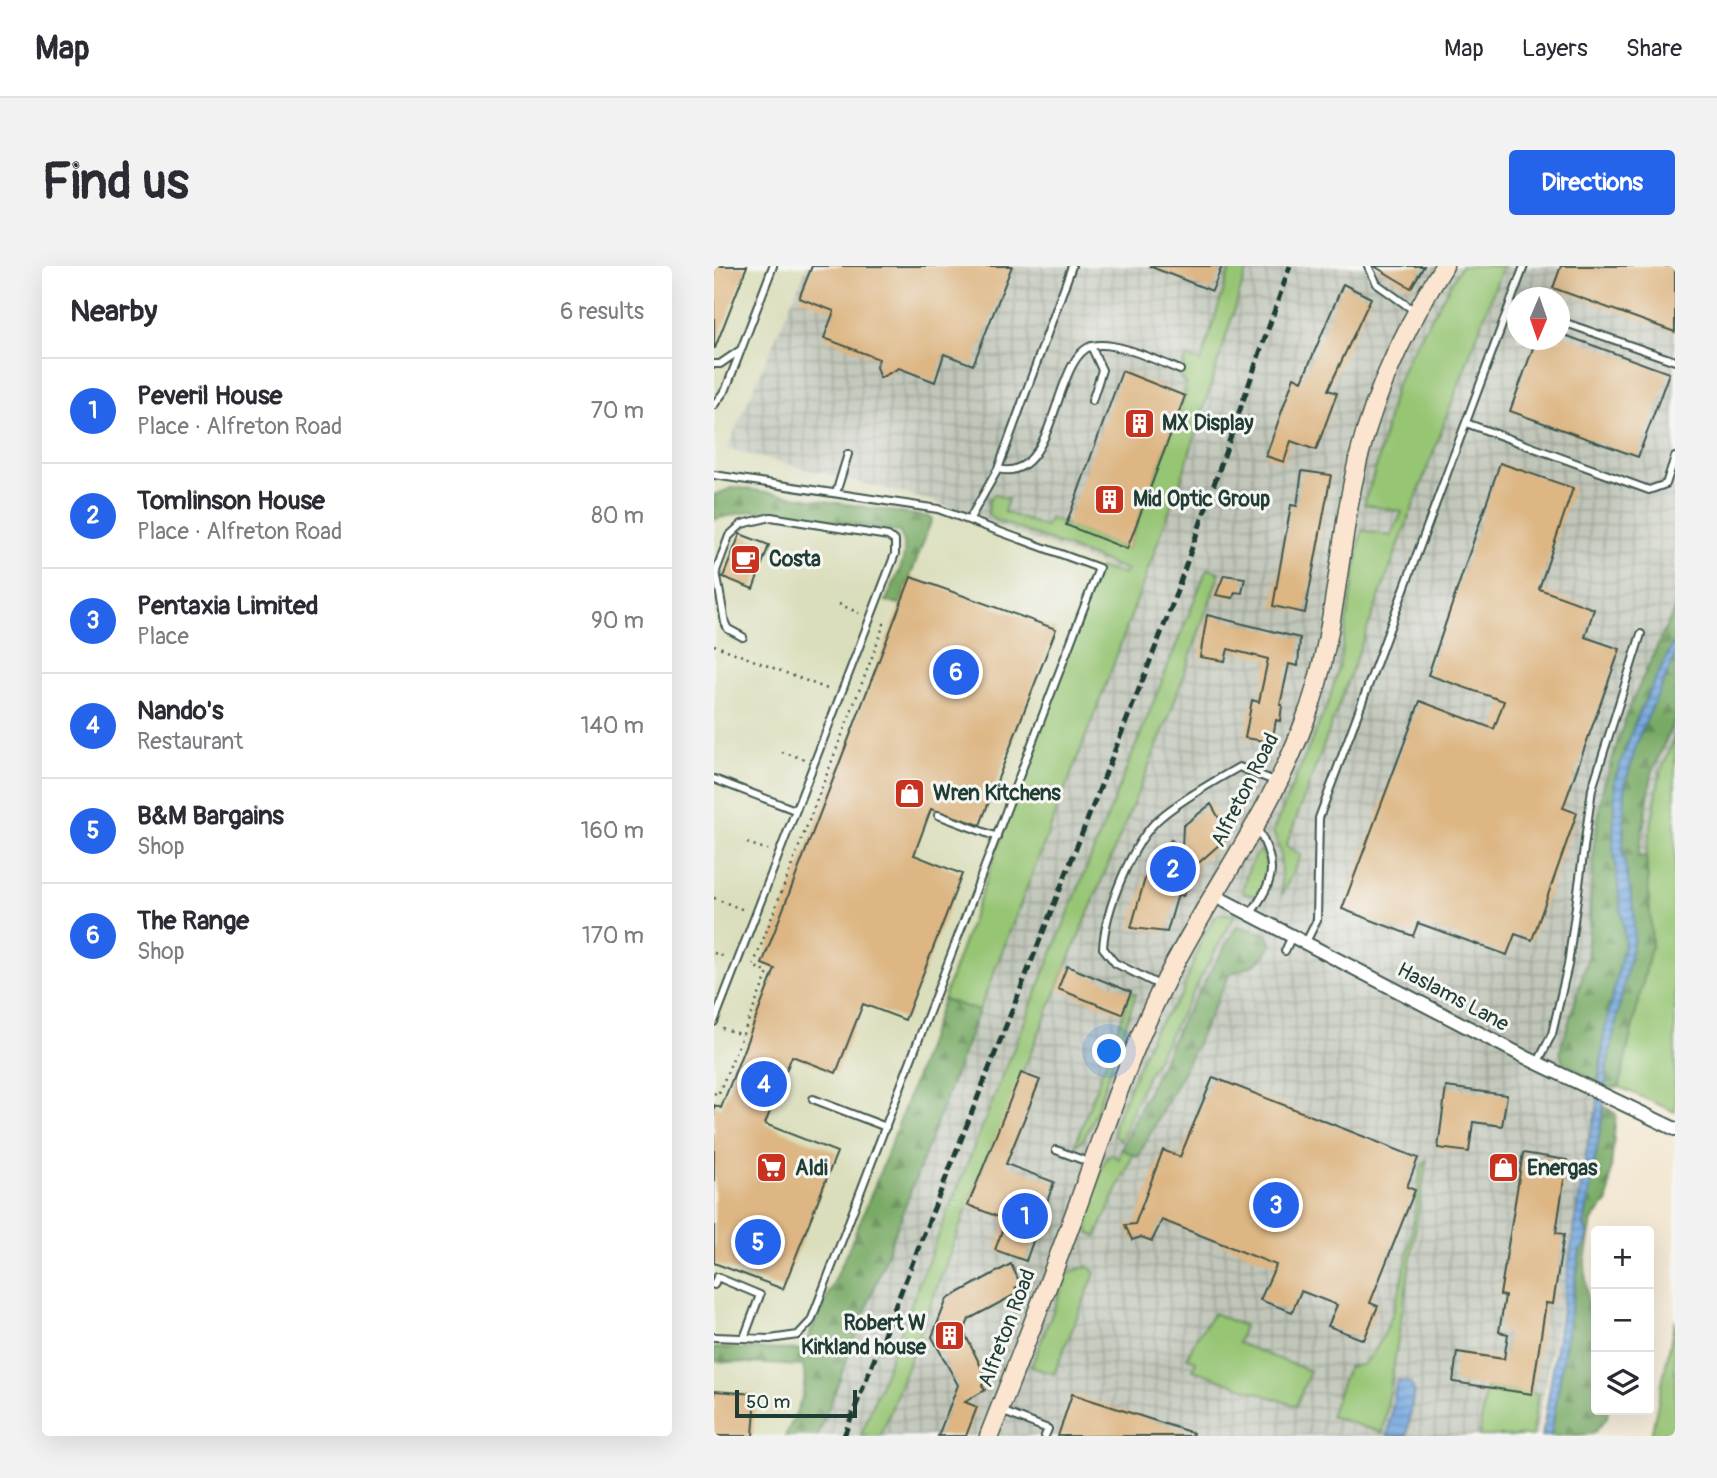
<!DOCTYPE html>
<meta charset="utf-8">
<style>
:root{--surface:#fff;--page:#f2f2f3;--text:#2b2b33;--muted:#7c7c81;--line:#e1e1e2;--accent:#2563eb}
body{margin:0;font-family:Pangolin,sans-serif;background:var(--page);color:var(--text)}
.controls{position:absolute;right:21px;bottom:21px;display:grid;overflow:hidden;border-radius:7px;box-shadow:0 7px 28px #0002}
.controls button{width:63px;height:63px;display:grid;place-items:center;padding:0;border:0;border-bottom:2px solid var(--line);background:var(--surface);color:var(--text);font:35px sans-serif}
.compass{position:absolute;left:793px;top:21px;width:63px;height:63px;border-radius:50%;background:var(--surface);box-shadow:0 7px 28px #0002;rotate:182deg}
.scale{position:absolute;left:21px;bottom:18px;width:122px;box-sizing:border-box;padding-left:7px;border:4px solid #1f3d34;border-top:0;font-size:19px;line-height:24px;white-space:nowrap;color:#1f3d34;-webkit-text-stroke:5px #f6f6f2;paint-order:stroke}
.you{position:absolute;left:396px;top:786px;width:24px;height:24px;margin:-18px;border:5px solid #fff;border-radius:50%;background:#1a73e8;box-shadow:0 0 0 10px #1a73e833}
.badge{display:grid;place-items:center;width:46px;height:46px;border-radius:50%;background:var(--accent);color:#fff;font-size:23px;font-weight:700}
.pin{position:absolute;translate:-50% -50%;border:4px solid #fff;box-shadow:0 2px 7px #0006}
.list{margin:0;padding:0;list-style:none}
h2{display:flex;justify-content:space-between;align-items:center;height:91px;margin:0;padding:0 28px;font-size:30px}
h2 small{font-size:23px;font-weight:400;color:var(--muted)}
.list li{display:grid;grid-template-columns:46px 1fr auto;gap:21px;align-items:center;box-sizing:border-box;height:105px;padding:0 28px;border-top:2px solid var(--line)}
.list b{display:block;font-size:26px;white-space:nowrap}
.list p{margin:0;font-size:23px;white-space:nowrap;color:var(--muted)}
.list em{font-size:23px;font-style:normal;color:var(--muted)}
.icon{flex:none;width:38px;height:38px;fill:none;stroke:currentColor;stroke-width:2;stroke-linecap:round;stroke-linejoin:round}
.map{position:relative;flex:none;width:961px;height:1170px;overflow:hidden;border-radius:7px}
header{display:flex;align-items:center;gap:42px;box-sizing:border-box;height:98px;padding:0 35px;background:var(--surface);border-bottom:2px solid var(--line)}
header strong{font-size:33px}
nav{display:flex;gap:38px;margin-inline-start:auto;font-size:24px}
.intro{display:flex;align-items:center;justify-content:space-between;box-sizing:border-box;height:168px;padding:0 42px}
h1{margin:0;font-size:49px}
.button{padding:18px 32px;border-radius:7px;background:var(--accent);color:#fff;font-size:24px;font-weight:700}
main{display:flex;gap:42px;padding:0 42px}
aside{flex:1;background:var(--surface);border-radius:7px;box-shadow:0 7px 28px #0002}
.map>svg:first-child{display:block}
.built{fill:#dbdebc}
.industrial{fill:url(#industrial-grid);fill-rule:evenodd}
.grass{fill:#96c573;stroke:#5a8154;stroke-width:2}
.forest{fill:url(#forest-firs);stroke:#4c744c;stroke-width:2}
.water{fill:url(#water-rules);stroke:#4a728a;stroke-width:2}
.building{fill:#ddb683}
.lines{fill:none;stroke-linecap:round;stroke-linejoin:round}
.lane-casing{stroke:#3f574c;stroke-width:10}
.street-casing{stroke:#3f574c;stroke-width:16}
.secondary-casing{stroke:#3f574c;stroke-width:21}
.path{stroke:#3f574c;stroke-width:2.5;stroke-dasharray:2 5;stroke-linecap:butt}
.lane{stroke:#fff;stroke-width:6}
.street{stroke:#fff;stroke-width:12}
.secondary{stroke:#fce5d0;stroke-width:18}
.rail{stroke:#1f3d34;stroke-width:5;stroke-dasharray:10 5;stroke-linecap:butt}
.labels{text-anchor:middle;dominant-baseline:central;stroke-width:6;stroke-linejoin:round;paint-order:stroke}
.poi-label{font-size:21px;font-weight:bold;fill:#1f3d34;stroke:#f6f6f2;text-anchor:start}
.street-label{font-size:21px;fill:#1f3d34;stroke:#f6f6f2}
</style>
<header>
<strong>Map</strong>
<nav><a>Map</a><a>Layers</a><a>Share</a></nav>
</header>
<div class="intro"><h1>Find us</h1><a class="button">Directions</a></div>
<main>
<aside>
<h2>Nearby<small>6 results</small></h2>
<ul class="list">
<li><span class="badge">1</span><div><b>Peveril House</b><p>Place · Alfreton Road</p></div><em>70 m</em></li>
<li><span class="badge">2</span><div><b>Tomlinson House</b><p>Place · Alfreton Road</p></div><em>80 m</em></li>
<li><span class="badge">3</span><div><b>Pentaxia Limited</b><p>Place</p></div><em>90 m</em></li>
<li><span class="badge">4</span><div><b>Nando's</b><p>Restaurant</p></div><em>140 m</em></li>
<li><span class="badge">5</span><div><b>B&amp;M Bargains</b><p>Shop</p></div><em>160 m</em></li>
<li><span class="badge">6</span><div><b>The Range</b><p>Shop</p></div><em>170 m</em></li>
</ul>
</aside>
<div class="map">
<svg width="961" height="1170" viewBox="0 0 961 1170">
<defs>
<pattern id="industrial-grid" width="8" height="8" patternUnits="userSpaceOnUse" patternTransform="scale(1.75)"><rect width="8" height="8" fill="#c1c6b9"/><path d="M0 4h8M4 0v8" fill="none" stroke="#9ca297"/></pattern>
<pattern id="forest-firs" width="22" height="20" patternUnits="userSpaceOnUse" patternTransform="scale(1.75)"><rect width="22" height="20" fill="#78aa65"/><path d="M5 1l3.5 6h-7zM16 11l3.5 6h-7z" fill="#628c54"/></pattern>
<pattern id="water-rules" width="6" height="5" patternUnits="userSpaceOnUse" patternTransform="scale(1.75)"><rect width="6" height="5" fill="#74a7e0"/><path d="M0 2.5h6" fill="none" stroke="#5f89b6"/></pattern>
</defs>
<rect width="100%" height="100%" fill="#f6f6f2"/>
<filter id="ink" filterUnits="userSpaceOnUse"><feTurbulence type="fractalNoise" baseFrequency=".0143" numOctaves="2"/><feDisplacementMap in="SourceGraphic" scale="14" xChannelSelector="R" yChannelSelector="G"/><feConvolveMatrix kernelMatrix="1 2 1 2 8 2 1 2 1" color-interpolation-filters="sRGB"/></filter>
<filter id="wash" filterUnits="userSpaceOnUse"><feTurbulence type="fractalNoise" baseFrequency=".00686" numOctaves="4" result="noise"/><feDisplacementMap in="SourceGraphic" scale="28" xChannelSelector="R" yChannelSelector="G"/><feGaussianBlur stdDeviation="1.57" result="paint"/><feColorMatrix in="noise" values="0 0 0 0 0 0 0 0 0 0 0 0 0 0 0 0 0 1.4 0 .05"/><feComposite in="paint" operator="in"/></filter>
<g filter="url(#wash)">
<rect width="100%" height="100%" fill="#f3e8d4"/>
<path class="built" d="M0,0H93L13,183L218,235L410,308L265,745L104,1170H0Z"/>
<path class="industrial" d="M93,0H961V470L946,508L822,1170H104L265,745L410,308L218,235L13,183ZM804,32H846V74H804Z"/>
<path class="grass" d="M517,0H534L470,205L391,421L265,745L229,733L385,302L410,308L413,304L279,253L274,248L275,235L280,228L294,233L290,246L332,261L336,252L413,283L471,130L472,118L465,110L473,91L487,96Z
M747,0H789L572,580L587,589L568,629L566,585L559,565L615,435L625,400L648,264L677,270L688,246L650,238L664,195L680,126L692,96Z
M493,303L506,306L455,451L254,939L167,1170H147L204,1020Z
M961,470V846L905,821L938,677L932,590L946,508Z
M547,584C556,599 556,619 541,630L529,627C529,614 537,593 547,584Z
M507,648H521L428,820L407,874L400,870L401,855L439,766L468,728L489,670L501,651Z
M417,726L422,728L378,856L369,874L361,880Z
M407,883L419,889L382,971L375,966L372,946L391,895L396,888L405,893Z
M713,892L669,1167L616,1150L634,1101L648,1099C688,1066 699,954 707,903Z
M374,1000L381,1007L340,1108L317,1101L354,1007Z
M500,1047L530,1060L524,1077L596,1105L582,1140L479,1104L482,1095L473,1092L481,1074Z
M961,1054V1170H937Z
M772,1121L824,1128L818,1170H765Z"/>
<path class="forest" d="M21,221L215,251L218,253L186,338L172,335C180,315 200,285 185,266L83,249L38,245L0,253V229Z
M961,342V374L924,449L901,513L911,675L890,768L884,816L849,795L846,786L873,694L880,578L889,522L915,442Z
M961,391V452L938,507L924,591L932,590L938,677L905,821L891,823L893,799L920,672L909,586L911,518L925,470Z
M523,660L553,668L558,679C548,696 535,703 516,707L472,800L424,891L407,883L467,756Z
M229,733L265,745L104,1170H71C82,1149 95,1124 89,1100L0,1095V1082L88,1084C144,971 188,852 229,733Z
M890,840L902,848L894,935L878,954L871,996L874,1049L882,1053V1144H894L893,1152L879,1168L837,1170L867,984L871,980L874,967L870,960Z"/>
<path class="water" d="M961,374V391L925,470L911,518L909,586L920,646V672L893,799L889,847L870,960L874,967L871,980L866,984L837,1170H828L874,875L883,844L890,768L911,675L899,579L901,513L924,449Z
M683,1115L696,1117L700,1124L693,1170H674Z"/>
<g id="blocks">
<path class="building" d="M0,0H33L1,82H0Z
M98,0H298L259,99L230,88L221,116L185,102L166,112L162,101L165,93L110,72L120,45L85,32Z
M435,0H508L498,25Z
M660,0H710L697,22Z
M847,0H961V66L839,22Z
M629,18L657,32L614,124L623,127L602,184L577,175L570,196L552,190L580,111L588,115Z
M845,67L955,107L924,191L796,145L822,74H845Z
M408,105L471,130L413,283L352,259Z
M786,197L859,222L825,323L880,343L871,371L906,383L849,542L863,547L818,674L801,668L793,689L704,657L699,670L628,643L706,435L780,463L790,435L714,409Z
M588,205L617,209L591,347L559,340L577,239L583,240Z
M26,268L55,279L39,323L9,311Z
M510,309L531,312L528,327L521,326L519,332L502,329Z
M197,311L342,363L266,559L217,543L200,589L248,608L191,754L149,738L122,807L78,790L51,858L123,886L69,1023L0,997V839L7,842L61,703L48,698Z
M493,349L586,372L584,400L575,398L566,439H568L566,455L562,454L558,476L531,472L538,434L545,436L554,393L514,383L511,395L486,391Z
M497,538L515,570L480,601L484,605L469,630L464,628L453,666L417,662L432,609L457,574L468,582L469,560Z
M353,700L417,726L408,748L344,723Z
M307,807L326,814L292,898L340,916L312,995L281,984L292,954L254,939Z
M499,811L704,892L693,921L701,924L656,1037L664,1040L650,1074L614,1060L623,1039L587,1025L578,1046L546,1034L562,999L448,954L438,975L427,971L418,974L411,959L421,958L449,884L466,891Z
M732,821L793,829L788,860L759,856L755,886L724,882Z
M809,887L853,894L842,967L850,968L839,1038L832,1037L818,1128L739,1116L743,1086L790,1093L794,1068L785,1066L791,1030L786,1029Z
M297,998L307,1019L301,1022L304,1027L255,1053L250,1066L274,1115L268,1119L271,1124L251,1136L263,1141L252,1170H224L244,1119L218,1071L233,1033Z
M0,1125L42,1128L39,1170H0Z
M358,1128L479,1167L478,1170H344Z"/>
</g>
</g>
<g filter="url(#ink)">
<use href="#blocks" fill-opacity="0" stroke="#3f574c" stroke-width="2"/>
<g class="lines">
<defs>
<path id="lane" d="M654,0L663,18L702,46
M846,55L961,95
M377,80L388,104L378,135
M0,98H6L25,85
M0,139L12,123L59,0
M752,157L935,224L952,218L961,191
M284,203L358,0
M0,209L224,243L385,302L97,1055L84,1069L56,1073L0,1071
M122,227L134,188
M255,254L284,203C343,218 339,90 378,80C400,74 444,95 466,104
M0,513L81,544
M224,549L283,571
M537,647C561,614 564,599 543,562
M592,676L603,654L605,552L810,0
M571,685L578,670
M447,720L401,697L389,682C391,645 418,575 447,551C467,534 502,514 525,501L563,516
M0,756L181,288V275L174,270L57,251L28,258L15,270L2,305L11,357L14,363L29,371
M824,796L838,768L854,699L878,523L927,368
M99,833L172,861
M342,884L377,897
M0,1019L3,1011L46,1029L30,1072
M287,1145L334,1163L331,1170"/>
<path id="street" d="M501,630L815,793L961,863"/>
<path id="secondary" d="M275,1170C306,1091 337,1013 366,933C392,859 417,784 452,714C495,628 556,549 590,457C619,382 623,300 638,221C653,142 687,68 730,0"/>
</defs>
<use href="#lane" class="lane-casing"/>
<use href="#street" class="street-casing"/>
<use href="#secondary" class="secondary-casing"/>
<path class="path" d="M125,338L145,347
M0,379L116,424
M68,486L90,493
M33,577L54,584
M0,632L30,644
M0,687L12,691
M8,762L28,769
M0,827L4,829L54,707L39,700L158,391L170,358L167,357"/>
<use href="#lane" class="lane"/>
<use href="#street" class="street"/>
<use href="#secondary" class="secondary"/>
<path class="rail" d="M130,1170L457,342L576,0"/>
</g>
</g>
<defs>
<symbol id="building-square" viewBox="-11 -11 22 22"><rect x="-9" y="-9" width="18" height="18" rx="4" fill="#c8321e" stroke="#f6f6f2"/><path d="M-4-6H4V6H1V3H-1V6H-4ZM-2.5-4.3h1.7v1.8h-1.7ZM.8-4.3h1.7v1.8H.8ZM-2.5-1h1.7V.8h-1.7ZM.8-1h1.7V.8H.8Z" fill="#fff"/></symbol>
<symbol id="cafe-square" viewBox="-11 -11 22 22"><rect x="-9" y="-9" width="18" height="18" rx="4" fill="#c8321e" stroke="#f6f6f2"/><path d="M-5.5-4.5H6V0H3Q3 3.5 0 3.5H-2.5Q-5.5 3.5-5.5 0ZM3-3.2v2h1.7v-2ZM-6 4.5H4V6H-6Z" fill="#fff"/></symbol>
<symbol id="shop-square" viewBox="-11 -11 22 22"><rect x="-9" y="-9" width="18" height="18" rx="4" fill="#c8321e" stroke="#f6f6f2"/><path d="M-5-2.5h2.3a2.7 3.5 0 0 1 5.4 0H5L5.5 6h-11ZM-1.5-2.5h3a1.5 2.3 0 0 0-3 0Z" fill="#fff"/></symbol>
<symbol id="supermarket-square" viewBox="-11 -11 22 22"><rect x="-9" y="-9" width="18" height="18" rx="4" fill="#c8321e" stroke="#f6f6f2"/><path d="M-6-5.5h2.5l.6 2H6L4.5 2H-2.5L-4.4-4H-6ZM-1.5 3.2a1.3 1.3 0 1 0 .1 0ZM3 3.2a1.3 1.3 0 1 0 .1 0Z" fill="#fff"/></symbol>
</defs>
<g fill-rule="evenodd">
<use href="#building-square" x="408" y="140" width="35" height="35"/>
<use href="#building-square" x="378" y="216" width="35" height="35"/>
<use href="#cafe-square" x="14" y="276" width="35" height="35"/>
<use href="#shop-square" x="178" y="510" width="35" height="35"/>
<use href="#supermarket-square" x="40" y="884" width="35" height="35"/>
<use href="#shop-square" x="772" y="884" width="35" height="35"/>
<use href="#building-square" x="218" y="1052" width="35" height="35"/>
</g>
<g class="labels">
<g class="poi-label">
<text x="448" y="157">MX Display</text>
<text x="419" y="233">Mid Optic Group</text>
<text x="55" y="293">Costa</text>
<text x="219" y="527">Wren Kitchens</text>
<text x="81" y="902">Aldi</text>
<text x="813" y="902">Energas</text>
<text x="212" y="1057" text-anchor="end">Robert W<tspan x="212" dy="24">Kirkland house</tspan></text>
</g>
<g class="street-label">
<text transform="translate(531 524) rotate(-63)">Alfreton Road</text>
<text transform="translate(739 731) rotate(28)">Haslams Lane</text>
<text transform="translate(293 1062) rotate(-69)">Alfreton Road</text>
</g>
</g>
</svg>
<div class="controls">
<button>+</button>
<button>−</button>
<button><svg class="icon" aria-label="layers" viewBox="0 0 24 24"><path d="M12 4l9 5-9 5-9-5zM3 14l9 5 9-5"/></svg></button>
</div>
<svg class="compass" viewBox="-18 -18 36 36"><path d="M0-13l5 13h-10z" fill="#e53935"/><path d="M0 13l5-13h-10z" fill="#7c7c81"/></svg>
<div class="scale">50 m</div>
<div class="you"></div>
<div class="pin badge" style="left:311px;top:950px">1</div>
<div class="pin badge" style="left:459px;top:603px">2</div>
<div class="pin badge" style="left:562px;top:939px">3</div>
<div class="pin badge" style="left:50px;top:818px">4</div>
<div class="pin badge" style="left:44px;top:976px">5</div>
<div class="pin badge" style="left:242px;top:406px">6</div>
</div>
</main>
